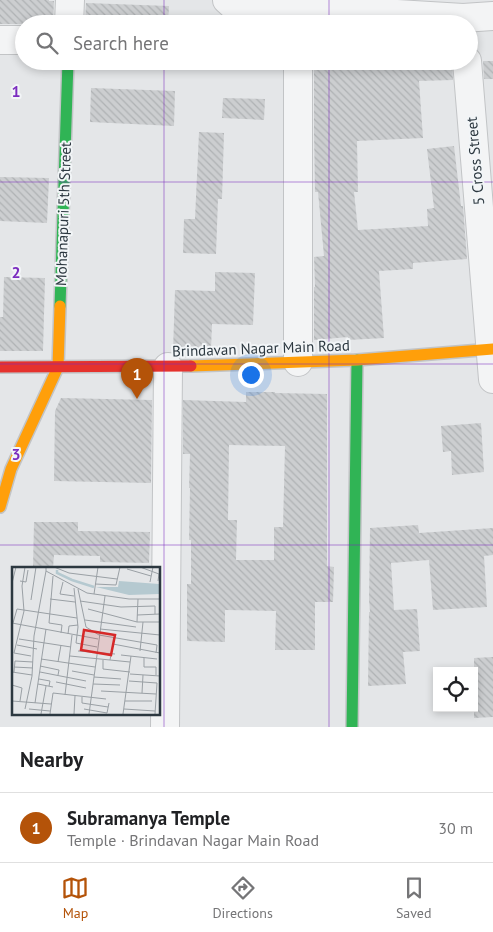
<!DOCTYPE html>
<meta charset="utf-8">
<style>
:root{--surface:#fff;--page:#f2f2f2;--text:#202124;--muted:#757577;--line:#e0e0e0;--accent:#b45309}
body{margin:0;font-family:"PT Sans",sans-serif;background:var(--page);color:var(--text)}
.controls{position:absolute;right:15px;bottom:15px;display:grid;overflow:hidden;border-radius:0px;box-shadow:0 2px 8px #0003}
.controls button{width:45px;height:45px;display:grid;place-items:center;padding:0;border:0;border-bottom:1px solid var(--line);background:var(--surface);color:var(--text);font:25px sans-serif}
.you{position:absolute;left:250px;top:374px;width:18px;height:18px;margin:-12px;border:4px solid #fff;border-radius:50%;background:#1a73e8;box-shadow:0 0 0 8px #1a73e833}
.badge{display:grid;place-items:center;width:32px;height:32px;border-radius:50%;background:var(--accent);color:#fff;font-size:16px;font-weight:700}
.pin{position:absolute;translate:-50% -41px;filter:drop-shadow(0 1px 2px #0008)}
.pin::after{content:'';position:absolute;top:26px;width:18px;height:15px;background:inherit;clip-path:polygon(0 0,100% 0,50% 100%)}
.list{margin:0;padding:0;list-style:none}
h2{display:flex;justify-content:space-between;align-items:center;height:65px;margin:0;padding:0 20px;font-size:21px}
h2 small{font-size:16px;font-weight:400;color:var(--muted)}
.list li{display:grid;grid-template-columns:32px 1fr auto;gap:15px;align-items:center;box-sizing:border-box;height:70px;padding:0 20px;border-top:1px solid var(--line)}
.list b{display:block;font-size:19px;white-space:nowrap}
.list p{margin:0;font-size:16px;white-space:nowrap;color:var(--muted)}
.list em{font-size:16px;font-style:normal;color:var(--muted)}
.icon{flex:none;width:28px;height:28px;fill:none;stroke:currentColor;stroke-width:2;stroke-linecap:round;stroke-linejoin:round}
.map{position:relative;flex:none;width:493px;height:727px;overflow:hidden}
.search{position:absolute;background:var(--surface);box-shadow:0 2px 8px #0003;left:15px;right:15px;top:15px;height:55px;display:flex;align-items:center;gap:12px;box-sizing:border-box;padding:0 18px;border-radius:28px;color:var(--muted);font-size:19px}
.sheet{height:135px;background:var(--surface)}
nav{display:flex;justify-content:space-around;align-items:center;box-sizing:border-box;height:70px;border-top:1px solid var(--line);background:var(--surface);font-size:14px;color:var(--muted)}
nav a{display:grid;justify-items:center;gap:2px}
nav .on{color:var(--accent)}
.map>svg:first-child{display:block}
.building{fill:url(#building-back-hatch);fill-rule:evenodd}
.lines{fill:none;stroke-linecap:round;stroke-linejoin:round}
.street-casing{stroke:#c2c4c6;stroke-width:30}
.fast-casing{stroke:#c2c4c6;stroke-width:14}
.slow-casing{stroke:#c2c4c6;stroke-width:14}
.jam-casing{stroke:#c2c4c6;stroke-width:14}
.street{stroke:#f3f4f5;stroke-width:28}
.fast{stroke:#30b455;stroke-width:11}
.slow{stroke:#ff9f0a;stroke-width:11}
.jam{stroke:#e5322d;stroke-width:11}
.grid{fill:none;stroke:#7b2cbf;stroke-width:1;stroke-opacity:0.55}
.labels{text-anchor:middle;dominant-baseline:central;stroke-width:4;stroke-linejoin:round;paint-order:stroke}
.street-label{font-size:15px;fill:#2c3840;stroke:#f2f5f7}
.inset-river{fill:none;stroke:#b5c9d0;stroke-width:2.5}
.inset-road{fill:none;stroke:#9aa0a5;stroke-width:1}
.view{fill:#d62828;fill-opacity:0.15;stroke:#d62828;stroke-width:2.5}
.inset-edge{fill:none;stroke:#2c3840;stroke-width:2.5}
.grid-label{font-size:16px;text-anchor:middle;font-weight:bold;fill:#7b2cbf;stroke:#f2f5f7;stroke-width:4;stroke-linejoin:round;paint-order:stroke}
</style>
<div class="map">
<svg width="493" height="727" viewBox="0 0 493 727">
<defs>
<pattern id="building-back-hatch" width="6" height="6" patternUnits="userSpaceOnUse" patternTransform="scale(1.25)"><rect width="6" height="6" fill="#ccced0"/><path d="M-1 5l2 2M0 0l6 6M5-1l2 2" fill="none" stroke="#afb2b4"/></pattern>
</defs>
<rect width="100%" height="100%" fill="#e4e6e8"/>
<path class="building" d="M0,0H49V1H54L53,24H0Z
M86,3L169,6L168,24H85Z
M314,61H452L453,80L419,81L423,138L357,141L358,192H354L358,230L428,226L427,209L434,208L427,149L454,146L461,206H463L467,259L413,263V269L379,271L384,338L348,340V337L314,340V287H315L314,257L324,256L318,192H315L314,132Z
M483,61H493V79H484Z
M91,88L175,91L174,126L90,122Z
M223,98L265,99L264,120L222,118Z
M199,132L224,133L222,199H218L216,254L183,253L184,219H195Z
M0,177L49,178L47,223L0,221Z
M215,272L255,273L253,325L212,324L211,350L173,351L175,290L215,291Z
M4,277L45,278L43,351H0V317H3Z
M246,392H275V393L327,394V566L334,567L333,602H315V650H275L276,611L225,610V642L187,641V584H191V540H189L190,488H189L190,454H183V400L246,402ZM229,445L285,446L283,527H274V560H236L237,520H228Z
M61,398L152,400L151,483L54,481L55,411Z
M481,423L484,472L452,475L451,451L443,452L441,426Z
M34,522H78V531L150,532L149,563L100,562V556L54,555L53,568H33Z
M418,525L419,533L493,528V555L484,556L487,607L433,610L429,560L391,563L394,610L417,609L420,651L403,652L406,684L368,686L369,612H370L369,600L370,528Z
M493,657V717L474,718V658Z"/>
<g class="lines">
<defs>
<path id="street" d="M227,0L238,10L298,8L463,18L493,16
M69,24L70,0
M0,40H24
M298,61V362
M467,61L493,379
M165,727L168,367"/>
<path id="fast" d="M60,306L68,61
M352,727L357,360"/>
<path id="slow" d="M191,366L357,360L493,349
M0,507L11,469L58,367L60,306"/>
<path id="jam" d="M0,367L191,366"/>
</defs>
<use href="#street" class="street-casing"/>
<use href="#fast" class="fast-casing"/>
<use href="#slow" class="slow-casing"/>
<use href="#jam" class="jam-casing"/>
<use href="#street" class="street"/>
<use href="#fast" class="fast"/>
<use href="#slow" class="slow"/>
<use href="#jam" class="jam"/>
</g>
<path class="grid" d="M164,0V24M329,0V24M164,61V727M329,61V727M0,182H493M0,364H493M0,545H493"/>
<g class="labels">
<g class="street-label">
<text transform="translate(475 161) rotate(-95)">5 Cross Street</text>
<text transform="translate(63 214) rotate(-88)">Mohanapuri 5th Street</text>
<text transform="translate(261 348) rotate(-2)">Brindavan Nagar Main Road</text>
</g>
</g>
<g transform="translate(12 567)">
<rect width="148" height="148" fill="#e4e6e8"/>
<path d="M107,14L147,17V27L117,28L84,20H106Z" fill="#b5c9d0"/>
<path class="inset-river" d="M45,3V6L60,13L82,20"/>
<path class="inset-road" d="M34,0V4L75,26L117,32H148M42,0L57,6L105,12M128,0L147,7L146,14M115,2L139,9M41,9L37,56L50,58L49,66M8,14L14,15L16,3M51,15L48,27L62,29M138,15L141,0M0,16L4,0M83,17L104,18L108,0M62,21L66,60L64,76L85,80M66,22L74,60L87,68L145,78L144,86M82,27L86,0M38,32L63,35M19,33L24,0M68,34L109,40L143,39V47M76,42L125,55H148M125,48L148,47M73,53L124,60M125,55L126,32M0,56L86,72M1,56L5,42L65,51M88,62L148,68M56,67L57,59L66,58M7,72L59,80M5,78L25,82M66,84L103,87M128,84L131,55M2,86L12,44L10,19L13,0M2,86L19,89M109,88L145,92M58,89L118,95M132,91V100H144V108M29,92L83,100M91,93V102L118,105M98,93L101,77L148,86M46,95L49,78M28,99L47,103L46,108M2,100L21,101M60,104L82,108M0,105L20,108M2,105L3,94L21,95M28,105L74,114M118,107L148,109M82,110L109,112M27,112L38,114L37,119M117,114L145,116L143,147M44,115L74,121M26,117L41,120M81,117L108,118M0,118L10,121L8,134M89,124L144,127M130,126L131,108M53,128L60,68M70,130V136L96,140M0,134L39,137M113,134H140M23,136L34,62M13,142L20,109L22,69L34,4M17,142L38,144M72,142L95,146L97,136M112,142L143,144M29,147L34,119M38,147L41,126L94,132M62,147L63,129M77,147L93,29M111,147L119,89"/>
<path class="view" d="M72,63L103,68L99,88L69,83Z"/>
<rect width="148" height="148" class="inset-edge"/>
</g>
<g class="grid-label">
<text x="16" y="97">1</text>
<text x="16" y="278">2</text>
<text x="16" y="460">3</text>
</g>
</svg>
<div class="controls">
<button><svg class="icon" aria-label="locate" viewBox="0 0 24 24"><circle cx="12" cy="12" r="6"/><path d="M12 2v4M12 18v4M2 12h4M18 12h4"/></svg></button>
</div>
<div class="you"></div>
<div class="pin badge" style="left:137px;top:399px">1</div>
<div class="search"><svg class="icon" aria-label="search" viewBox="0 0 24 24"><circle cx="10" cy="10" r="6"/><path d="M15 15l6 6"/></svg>Search here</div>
</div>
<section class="sheet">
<h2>Nearby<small></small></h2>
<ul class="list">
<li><span class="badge">1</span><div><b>Subramanya Temple</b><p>Temple · Brindavan Nagar Main Road</p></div><em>30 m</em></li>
</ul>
</section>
<nav>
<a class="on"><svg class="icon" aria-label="map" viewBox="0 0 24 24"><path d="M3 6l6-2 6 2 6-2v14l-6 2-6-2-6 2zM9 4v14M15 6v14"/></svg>Map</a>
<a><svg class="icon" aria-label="directions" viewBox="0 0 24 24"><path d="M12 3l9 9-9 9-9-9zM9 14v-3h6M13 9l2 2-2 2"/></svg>Directions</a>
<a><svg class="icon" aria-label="saved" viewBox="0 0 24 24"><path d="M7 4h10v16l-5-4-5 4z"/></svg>Saved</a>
</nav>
